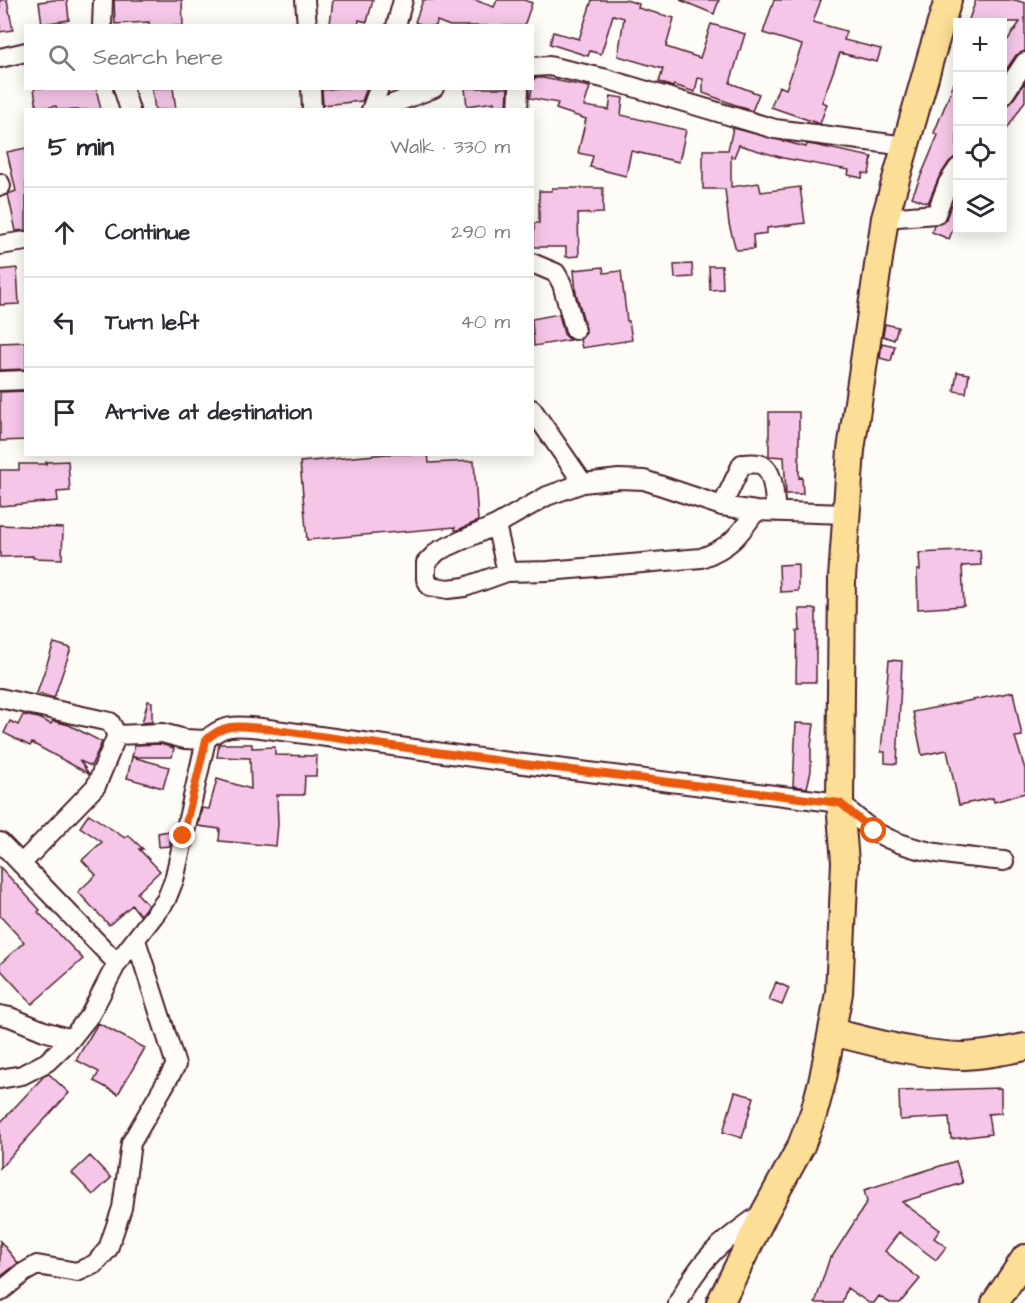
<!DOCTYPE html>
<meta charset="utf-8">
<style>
:root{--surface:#fff;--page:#f7f7f7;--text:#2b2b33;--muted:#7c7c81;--line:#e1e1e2}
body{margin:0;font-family:"Architects Daughter",sans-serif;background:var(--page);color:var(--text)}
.controls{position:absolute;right:18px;top:18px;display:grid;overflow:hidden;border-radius:0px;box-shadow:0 3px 15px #0003}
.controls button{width:54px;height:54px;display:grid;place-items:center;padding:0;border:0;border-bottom:2px solid var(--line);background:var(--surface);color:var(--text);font:30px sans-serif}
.stop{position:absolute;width:18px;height:18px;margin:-14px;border:4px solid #ea580c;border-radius:50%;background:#fff}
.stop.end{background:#ea580c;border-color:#fff;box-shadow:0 2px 6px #0008}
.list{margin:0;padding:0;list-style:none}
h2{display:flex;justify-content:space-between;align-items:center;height:78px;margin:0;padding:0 24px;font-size:26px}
h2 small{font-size:20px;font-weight:400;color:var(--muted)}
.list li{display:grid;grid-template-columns:39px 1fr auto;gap:18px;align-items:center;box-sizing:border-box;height:90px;padding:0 24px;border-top:2px solid var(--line)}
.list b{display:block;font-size:22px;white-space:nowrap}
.list em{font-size:20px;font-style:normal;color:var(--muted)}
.icon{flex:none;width:33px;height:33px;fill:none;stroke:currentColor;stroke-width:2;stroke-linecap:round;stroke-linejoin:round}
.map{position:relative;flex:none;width:1025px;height:1303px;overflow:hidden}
.search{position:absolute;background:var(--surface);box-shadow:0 3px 15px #0003;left:24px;top:24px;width:510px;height:66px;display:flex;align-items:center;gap:15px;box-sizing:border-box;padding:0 21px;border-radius:0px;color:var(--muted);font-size:22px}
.panel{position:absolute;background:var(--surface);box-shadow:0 3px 15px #0003;left:24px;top:108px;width:510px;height:348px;border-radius:0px}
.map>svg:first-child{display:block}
.building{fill:#f6c6e8;stroke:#4a1f2b;stroke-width:1.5}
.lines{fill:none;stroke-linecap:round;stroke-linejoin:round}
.minor-casing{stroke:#4a1f2b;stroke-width:22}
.highway-casing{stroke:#4a1f2b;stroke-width:30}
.minor{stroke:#fdfcf7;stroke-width:18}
.highway{stroke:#fcde96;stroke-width:26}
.route{stroke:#ea580c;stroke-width:8}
</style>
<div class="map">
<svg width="1025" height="1303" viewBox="0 0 1025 1303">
<rect width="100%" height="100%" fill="#fdfcf7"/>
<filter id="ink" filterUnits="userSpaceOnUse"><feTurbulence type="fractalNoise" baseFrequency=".0167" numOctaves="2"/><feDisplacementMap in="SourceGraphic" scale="12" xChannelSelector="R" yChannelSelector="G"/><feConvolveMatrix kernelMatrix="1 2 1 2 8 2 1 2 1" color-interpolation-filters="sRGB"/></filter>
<g filter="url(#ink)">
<path class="building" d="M0,0H7L13,30L0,32Z
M54,0H67L69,20L42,24L39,2Z
M114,0H182L183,26H149V22L115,24Z
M333,0H373L367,22L359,20L358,26L330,24Z
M423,0H475L494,7L497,0H524L532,3L524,26H450L437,21L436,26H425L415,22Z
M592,0H626L639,4L638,8L674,18L666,47L700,58L711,24L745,34L730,83L759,94L752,111L703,93V79L698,78L695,92L674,85L673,87L659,82L663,69L618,56L624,18L613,15L601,54L590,51L588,56L550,44L553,32L579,39Z
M680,0H719L714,14Z
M774,0H821L813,22L846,31L844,40L881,49L877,62L840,53L822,102L827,104L820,124L771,107L779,86L786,89L802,45L763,33Z
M976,0H1015L1025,3V51L1016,55L1002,76V48L1020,22H968Z
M957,76V152L955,157L949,162L939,177L928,203L912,197L938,135L934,133Z
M534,78H543L590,87L584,106L609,110L611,96L623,98L621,115L686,130L679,162L631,151L626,176L590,167L593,156L578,153L586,119L556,109L558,103L530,98Z
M1025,82V101L1002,137V108L1011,103Z
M34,88H96L101,110H57L56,106L37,109Z
M152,88H173L176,110H155Z
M338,88H367L362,101L323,105L322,90Z
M465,88H508L507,110H495L494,102L467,106Z
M733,128L806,147L807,144L814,145L872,157L869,174L863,173L862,178L848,175L849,170L783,158L739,145L734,157L731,156V187L759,183L761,192L800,187L805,223L767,228V233L753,235L754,249L736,250L729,224L725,189H703V150H728Z
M26,148V230L16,231L8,194L16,191L7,152Z
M552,188H603V213L578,214L579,256L566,257V247H534V223H539V191H552Z
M951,205L957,208V220L949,239L932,232L934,225L942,223L946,219Z
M692,264L693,277L675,278L674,265Z
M709,266H722L723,289L710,290Z
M603,267L604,273L621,271L627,321H629L632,340L582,348L580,340L586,333V328L576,293L574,270Z
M17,268L19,304L0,305V270Z
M559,314L564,334L570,340L534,346L532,319Z
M885,324L898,327L894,340L883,336Z
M26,342V369L0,370V343Z
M882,343L895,346L891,361L880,358Z
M957,372L969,374L966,393L954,391Z
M26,391V440L0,441V392Z
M769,412H799V478L802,477L803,494H786L784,457L769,456Z
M386,454H428L429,463L474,461L478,521L458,530H455V527L307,540L300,462Z
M68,461L70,491L57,492L58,501L0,506V470H19V464H46V462Z
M0,525L63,528L62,559L33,558V556L0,557Z
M980,550L981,565L962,566L964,606L918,609L917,570H920L919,553Z
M798,564V591L780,592L779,565Z
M799,609H816V682H796L797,631H800Z
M54,643L71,648L54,698L37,693Z
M889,660L902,661L897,764L885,763V752H881Z
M1013,692L1022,736L1015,737L1025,769V793L994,802L993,798L959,805L947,750L922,755L913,712Z
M148,701L152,702V722L142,723Z
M23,715L39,718L51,724L53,721L69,725L102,742L91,766L80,761L89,774L32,743L30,746L4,733L10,721L18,725Z
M796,723L814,724L811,746V771L807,788L793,786Z
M161,744L174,748L172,757H132L135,745Z
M219,744H252V748L275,747V755L317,756L316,776H305L304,795H277L278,824L276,846L219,841L220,829L198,826L202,808L209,809L217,779L251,789L250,758L217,757Z
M132,757L169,767L163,788L127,778Z
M89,814L125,838L128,835L143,849H139L160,871L137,893L148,905L140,915L132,905L109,925L78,892L96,875L82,860L102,842L80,827Z
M170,831V846L159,847L158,833Z
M0,867L40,910L38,912L83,959L32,1004L0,969V964L24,942L0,916Z
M776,982L789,988L782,1005L769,1000Z
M98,1023L145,1048L118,1094L94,1081L99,1072L76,1060Z
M49,1074L69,1093L0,1168V1123L44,1076Z
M1001,1088V1113L988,1114L991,1134L951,1139L949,1117L900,1120L899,1091Z
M735,1092L754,1097L742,1138L723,1132Z
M90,1156L111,1178L93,1195L72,1173Z
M956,1161L963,1183L902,1202L940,1230L934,1238L946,1247L936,1260L899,1232L885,1251L920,1279L900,1303H890L879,1296L874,1303H869L847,1288L842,1303H815L830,1257H832L867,1202L864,1190Z
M0,1241L18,1263L0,1277Z"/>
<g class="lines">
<defs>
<path id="minor" d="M305,0L307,26
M102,26L103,0
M396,26L403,0
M0,58L26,52
M532,67L549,66L603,78L775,129L906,146
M123,88L130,110
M311,88L312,110
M1002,97L1025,62
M371,110L379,88
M377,110L434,88
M518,110L519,88
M0,183L1,186
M885,218L936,214L948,183L958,168
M0,245L26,241
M532,263L556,273L562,284L575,330
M0,381L26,380
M532,409L583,483
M722,506L742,464C748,464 756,462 762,465C775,472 774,499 776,512
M756,511C738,536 731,547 701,558L548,571L507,572L465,587L448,589L430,586L426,579V563L438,551L496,525L547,496L583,483L619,479L644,480L722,506L756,511L846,514
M496,525L507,572
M0,698L110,722L117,735L96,786L21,864
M117,735L162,733L185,739L206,740
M0,842L117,963
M0,1015L10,1017L44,1031L71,1039
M0,1079L22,1075L47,1062L71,1039L90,1015L117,963L166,900L174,880L206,740C224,723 238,726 261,728L524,764L840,803C852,813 864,825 877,833C917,855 960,856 1004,861
M0,1292L23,1273L37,1265L77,1272L95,1264L108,1249L122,1208L131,1143L176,1065L136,940
M678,1303C701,1257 722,1241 764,1212"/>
<path id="highway" d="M832,1032C873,1042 922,1056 965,1056C985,1055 1006,1051 1025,1047
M720,1303L765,1212L801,1146L814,1112L823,1078L839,993L845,862L840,803L842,578L851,450L885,218L931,56L948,0
M995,1303L1025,1258"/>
</defs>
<use href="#minor" class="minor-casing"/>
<use href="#highway" class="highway-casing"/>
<use href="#minor" class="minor"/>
<use href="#highway" class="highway"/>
</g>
</g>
<g class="lines" filter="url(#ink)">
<path class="route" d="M183,836L206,740C224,723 237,726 261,728L524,764L840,803L874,831"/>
</g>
</svg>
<div class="controls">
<button>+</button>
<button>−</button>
<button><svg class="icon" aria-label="locate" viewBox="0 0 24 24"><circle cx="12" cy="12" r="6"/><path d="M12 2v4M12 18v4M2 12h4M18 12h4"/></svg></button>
<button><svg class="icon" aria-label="layers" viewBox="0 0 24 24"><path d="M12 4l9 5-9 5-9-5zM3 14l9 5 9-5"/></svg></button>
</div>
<div class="stop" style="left:874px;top:831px"></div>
<div class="stop end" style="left:183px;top:836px"></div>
<div class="search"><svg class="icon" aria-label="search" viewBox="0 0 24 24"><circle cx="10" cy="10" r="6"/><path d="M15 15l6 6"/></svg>Search here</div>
<section class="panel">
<h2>5 min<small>Walk · 330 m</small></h2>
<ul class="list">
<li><svg class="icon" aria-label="ahead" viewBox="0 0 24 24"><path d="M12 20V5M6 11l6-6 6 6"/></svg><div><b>Continue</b></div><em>290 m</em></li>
<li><svg class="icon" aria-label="left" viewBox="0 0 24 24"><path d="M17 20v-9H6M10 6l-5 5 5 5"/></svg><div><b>Turn left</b></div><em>40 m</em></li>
<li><svg class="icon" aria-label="arrive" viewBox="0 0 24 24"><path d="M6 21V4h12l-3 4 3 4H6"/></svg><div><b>Arrive at destination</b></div></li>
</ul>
</section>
</div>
